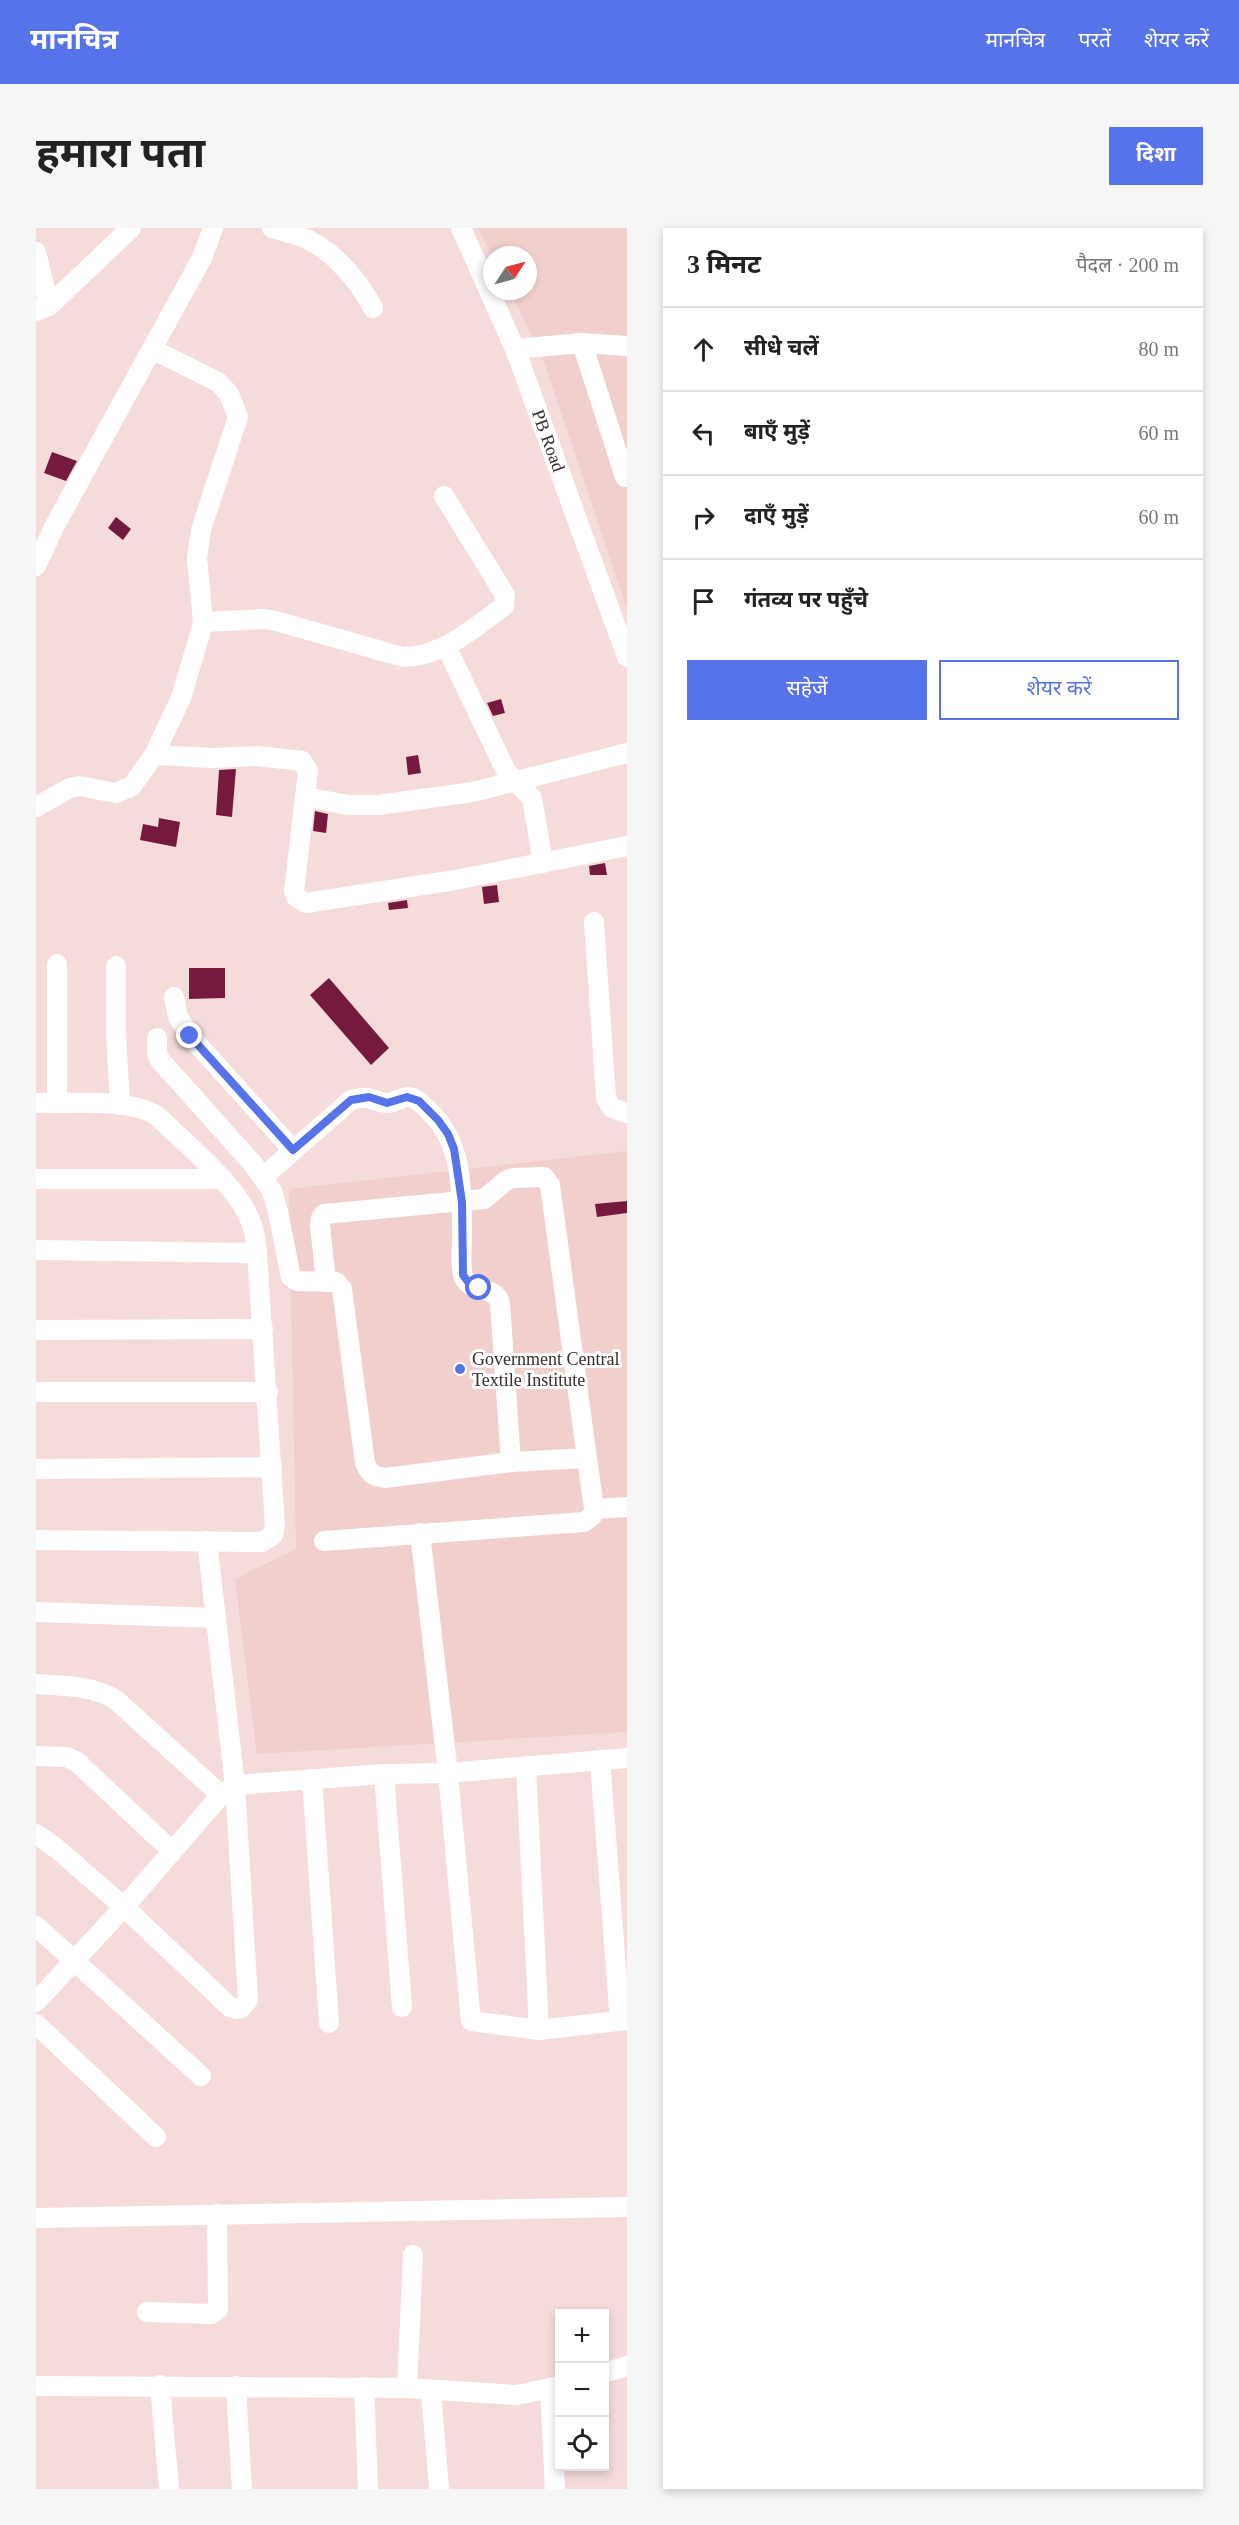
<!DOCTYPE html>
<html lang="hi">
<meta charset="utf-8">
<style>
:root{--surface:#fff;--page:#f6f6f6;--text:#222;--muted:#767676;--line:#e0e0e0;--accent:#5773e9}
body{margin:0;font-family:"Times New Roman","Noto Sans Devanagari",serif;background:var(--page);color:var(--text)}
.controls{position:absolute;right:18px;bottom:18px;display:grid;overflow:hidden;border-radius:0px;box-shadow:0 3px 9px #0003}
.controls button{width:54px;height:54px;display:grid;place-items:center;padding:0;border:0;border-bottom:2px solid var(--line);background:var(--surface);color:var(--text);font:30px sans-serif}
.compass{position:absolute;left:447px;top:18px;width:54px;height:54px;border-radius:50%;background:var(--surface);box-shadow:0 3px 9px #0003;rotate:54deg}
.stop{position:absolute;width:18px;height:18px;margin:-14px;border:4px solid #5773e9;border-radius:50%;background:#fff}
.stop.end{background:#5773e9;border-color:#fff;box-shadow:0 2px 6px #0008}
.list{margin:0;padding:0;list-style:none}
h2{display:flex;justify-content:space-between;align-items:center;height:78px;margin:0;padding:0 24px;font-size:26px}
h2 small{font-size:20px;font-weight:400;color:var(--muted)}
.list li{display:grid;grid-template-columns:39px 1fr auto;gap:18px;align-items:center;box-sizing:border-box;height:84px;padding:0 24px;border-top:2px solid var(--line)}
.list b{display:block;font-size:22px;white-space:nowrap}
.list em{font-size:20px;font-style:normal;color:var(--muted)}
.actions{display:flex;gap:12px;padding:18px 24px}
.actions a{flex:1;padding:14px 0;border:2px solid var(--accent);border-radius:0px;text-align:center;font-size:21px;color:var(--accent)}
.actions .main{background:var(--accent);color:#fff}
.icon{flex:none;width:33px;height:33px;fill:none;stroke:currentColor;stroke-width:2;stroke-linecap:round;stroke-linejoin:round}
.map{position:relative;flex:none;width:591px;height:2261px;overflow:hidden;border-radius:0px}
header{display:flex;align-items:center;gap:36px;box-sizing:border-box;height:84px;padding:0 30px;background:var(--accent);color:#fff}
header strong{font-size:28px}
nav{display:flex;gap:33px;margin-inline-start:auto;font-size:21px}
.intro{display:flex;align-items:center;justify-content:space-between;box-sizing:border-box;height:144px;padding:0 36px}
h1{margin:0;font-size:42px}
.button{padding:15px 27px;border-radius:0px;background:var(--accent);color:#fff;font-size:21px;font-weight:700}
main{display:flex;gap:36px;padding:0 36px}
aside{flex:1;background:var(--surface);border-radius:0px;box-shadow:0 3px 9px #0003}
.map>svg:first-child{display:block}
.built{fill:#f0cfcc}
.building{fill:#76193e}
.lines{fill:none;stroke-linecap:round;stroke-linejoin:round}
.minor{stroke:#fff;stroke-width:20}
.route{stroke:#5773e9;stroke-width:8}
.poi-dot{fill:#5773e9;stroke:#fff;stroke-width:2}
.labels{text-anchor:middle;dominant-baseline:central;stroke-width:6;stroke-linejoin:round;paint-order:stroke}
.street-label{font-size:18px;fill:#372d2c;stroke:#fff}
.poi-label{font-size:18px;fill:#372d2c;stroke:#fff;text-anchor:start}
</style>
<header>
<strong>मानचित्र</strong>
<nav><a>मानचित्र</a><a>परतें</a><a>शेयर करें</a></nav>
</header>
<div class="intro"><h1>हमारा पता</h1><a class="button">दिशा</a></div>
<main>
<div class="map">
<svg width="591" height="2261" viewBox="0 0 591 2261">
<rect width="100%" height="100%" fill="#f5dcda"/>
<path class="built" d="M442,0H591V381L507,131L474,63H492V27H456Z
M591,923V1504L221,1526L199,1351L260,1321L253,961Z"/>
<path class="building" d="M16,224L41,233L30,253L8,245Z
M80,289L95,301L87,312L72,300Z
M465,471L469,485L457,488L451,475Z
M382,527L385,545L372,547L370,529Z
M200,541L196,589L180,587L183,542Z
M279,583L292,586L290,605L277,603Z
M123,590L144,594L140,619L104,612L107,596L122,599Z
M569,635L571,647H554L553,638Z
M461,657L463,674L448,676L446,659Z
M371,672L372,680L353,682L352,675Z
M153,740H189V770L153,771Z
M293,750L353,820L335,837L274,767Z
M591,973V985L561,989L559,976Z"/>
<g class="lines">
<g class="minor">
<path d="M236,0C249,4 265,7 276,14C301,27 324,55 337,80"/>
<path id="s1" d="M425,0L479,121L591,429"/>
<path d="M0,24L13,78"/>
<path d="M0,83L13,78L95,0"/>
<path d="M546,115L589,249"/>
<path d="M479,121L546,115L591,118"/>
<path d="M0,338L18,299L166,30L177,0"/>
<path d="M167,394L228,391L240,393L367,429C406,429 438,400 468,378L469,367L408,268"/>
<path d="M410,418L471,545L496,570L507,635"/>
<path d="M118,527L178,530L221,528L266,533L272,543L258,663L260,669L270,675L419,652L591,618"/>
<path d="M269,569L312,577H342L437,564L591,525"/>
<path d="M0,579L34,560L43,558L80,565L96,558L118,527L145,470L163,409L167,394L161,330L165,302L202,189L193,166L182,154L116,121"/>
<path d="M558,694L570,870L576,880L591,885"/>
<path d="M80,738V805L84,877"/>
<path d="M138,769L142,789L154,808L257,922"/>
<path d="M121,810V825L124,832L217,936L236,963L242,984L255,1049L261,1053L300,1054L306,1061L329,1235C334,1246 337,1248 349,1250L475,1234L551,1230L514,957L508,949L477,950L471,952L448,971L288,986L285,990L284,997L290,1054"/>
<path d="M0,875C34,876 91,870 120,887C148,914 205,960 216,997C219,1005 220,1015 221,1025L239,1297L237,1307L226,1314L0,1312"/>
<path d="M21,875V736"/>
<path d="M227,949L315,872C335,866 335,874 351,875C360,875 368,866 377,870C385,873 392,882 398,888C428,921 426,969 426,1010C426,1022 424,1036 427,1047C433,1067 459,1056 464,1075L475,1234"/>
<path d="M0,951H187"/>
<path d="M0,1022L221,1025"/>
<path d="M0,1102L227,1101"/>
<path d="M0,1164H232"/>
<path d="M0,1241L236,1239"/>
<path d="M558,1281L591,1279"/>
<path d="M384,1305L412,1545L435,1793L503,1802L591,1792"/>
<path d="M288,1313L548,1294L556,1288L558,1281L551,1230"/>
<path d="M0,1384L180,1390"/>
<path d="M0,1456C28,1458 56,1457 80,1472L185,1567"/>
<path d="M0,1528L31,1529L41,1534L136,1623"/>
<path d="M564,1532L584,1792"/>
<path d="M490,1538L503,1802"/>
<path d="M348,1546L366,1779"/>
<path d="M276,1551L293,1795"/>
<path d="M0,1606L20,1620L88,1679L194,1779L200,1781L205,1780L212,1772L199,1557L171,1313"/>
<path d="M0,1698L165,1848"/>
<path d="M0,1774L88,1679L185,1567L199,1557L348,1546L412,1545L591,1530"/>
<path d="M0,1796L120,1909"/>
<path d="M0,1990L591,1979"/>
<path d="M111,2084L175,2086L182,2081L181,1986"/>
<path d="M568,2145L591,2138"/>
<path d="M124,2157L133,2261"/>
<path d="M0,2158L371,2160L480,2167L524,2158"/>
<path d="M200,2158L206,2261"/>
<path d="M328,2159L332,2261"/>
<path d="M371,2160L377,2027"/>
<path d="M514,2161L519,2261"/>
<path d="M395,2162L403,2261"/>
</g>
</g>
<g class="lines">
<path class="route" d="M154,808L257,922L315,872L333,869L351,875L371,869L383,873L402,892L412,906L418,921L426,974L427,1047L435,1058L443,1060"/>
</g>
<circle class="poi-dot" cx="424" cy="1141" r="6"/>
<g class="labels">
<g class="street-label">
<text stroke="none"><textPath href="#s1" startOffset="230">PB Road</textPath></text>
</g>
<g class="poi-label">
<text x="436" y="1131">Government Central<tspan x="436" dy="21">Textile Institute</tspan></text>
</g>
</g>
</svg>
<div class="controls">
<button>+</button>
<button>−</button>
<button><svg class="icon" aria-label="locate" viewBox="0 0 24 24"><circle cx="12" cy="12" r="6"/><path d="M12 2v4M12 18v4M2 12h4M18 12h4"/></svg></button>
</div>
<svg class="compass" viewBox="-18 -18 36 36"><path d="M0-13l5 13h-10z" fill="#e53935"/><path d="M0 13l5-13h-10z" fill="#767676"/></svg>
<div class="stop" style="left:443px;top:1060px"></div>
<div class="stop end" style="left:154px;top:808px"></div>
</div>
<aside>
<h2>3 मिनट<small>पैदल · 200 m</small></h2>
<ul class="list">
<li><svg class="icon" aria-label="ahead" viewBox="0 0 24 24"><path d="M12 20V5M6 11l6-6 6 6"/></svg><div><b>सीधे चलें</b></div><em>80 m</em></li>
<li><svg class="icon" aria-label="left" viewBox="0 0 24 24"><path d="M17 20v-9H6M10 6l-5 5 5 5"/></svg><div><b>बाएँ मुड़ें</b></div><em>60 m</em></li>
<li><svg class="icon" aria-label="right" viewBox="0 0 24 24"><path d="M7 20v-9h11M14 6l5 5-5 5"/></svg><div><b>दाएँ मुड़ें</b></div><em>60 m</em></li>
<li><svg class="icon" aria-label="arrive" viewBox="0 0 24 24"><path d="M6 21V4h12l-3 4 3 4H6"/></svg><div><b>गंतव्य पर पहुँचे</b></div></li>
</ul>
<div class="actions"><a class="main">सहेजें</a><a>शेयर करें</a></div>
</aside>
</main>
